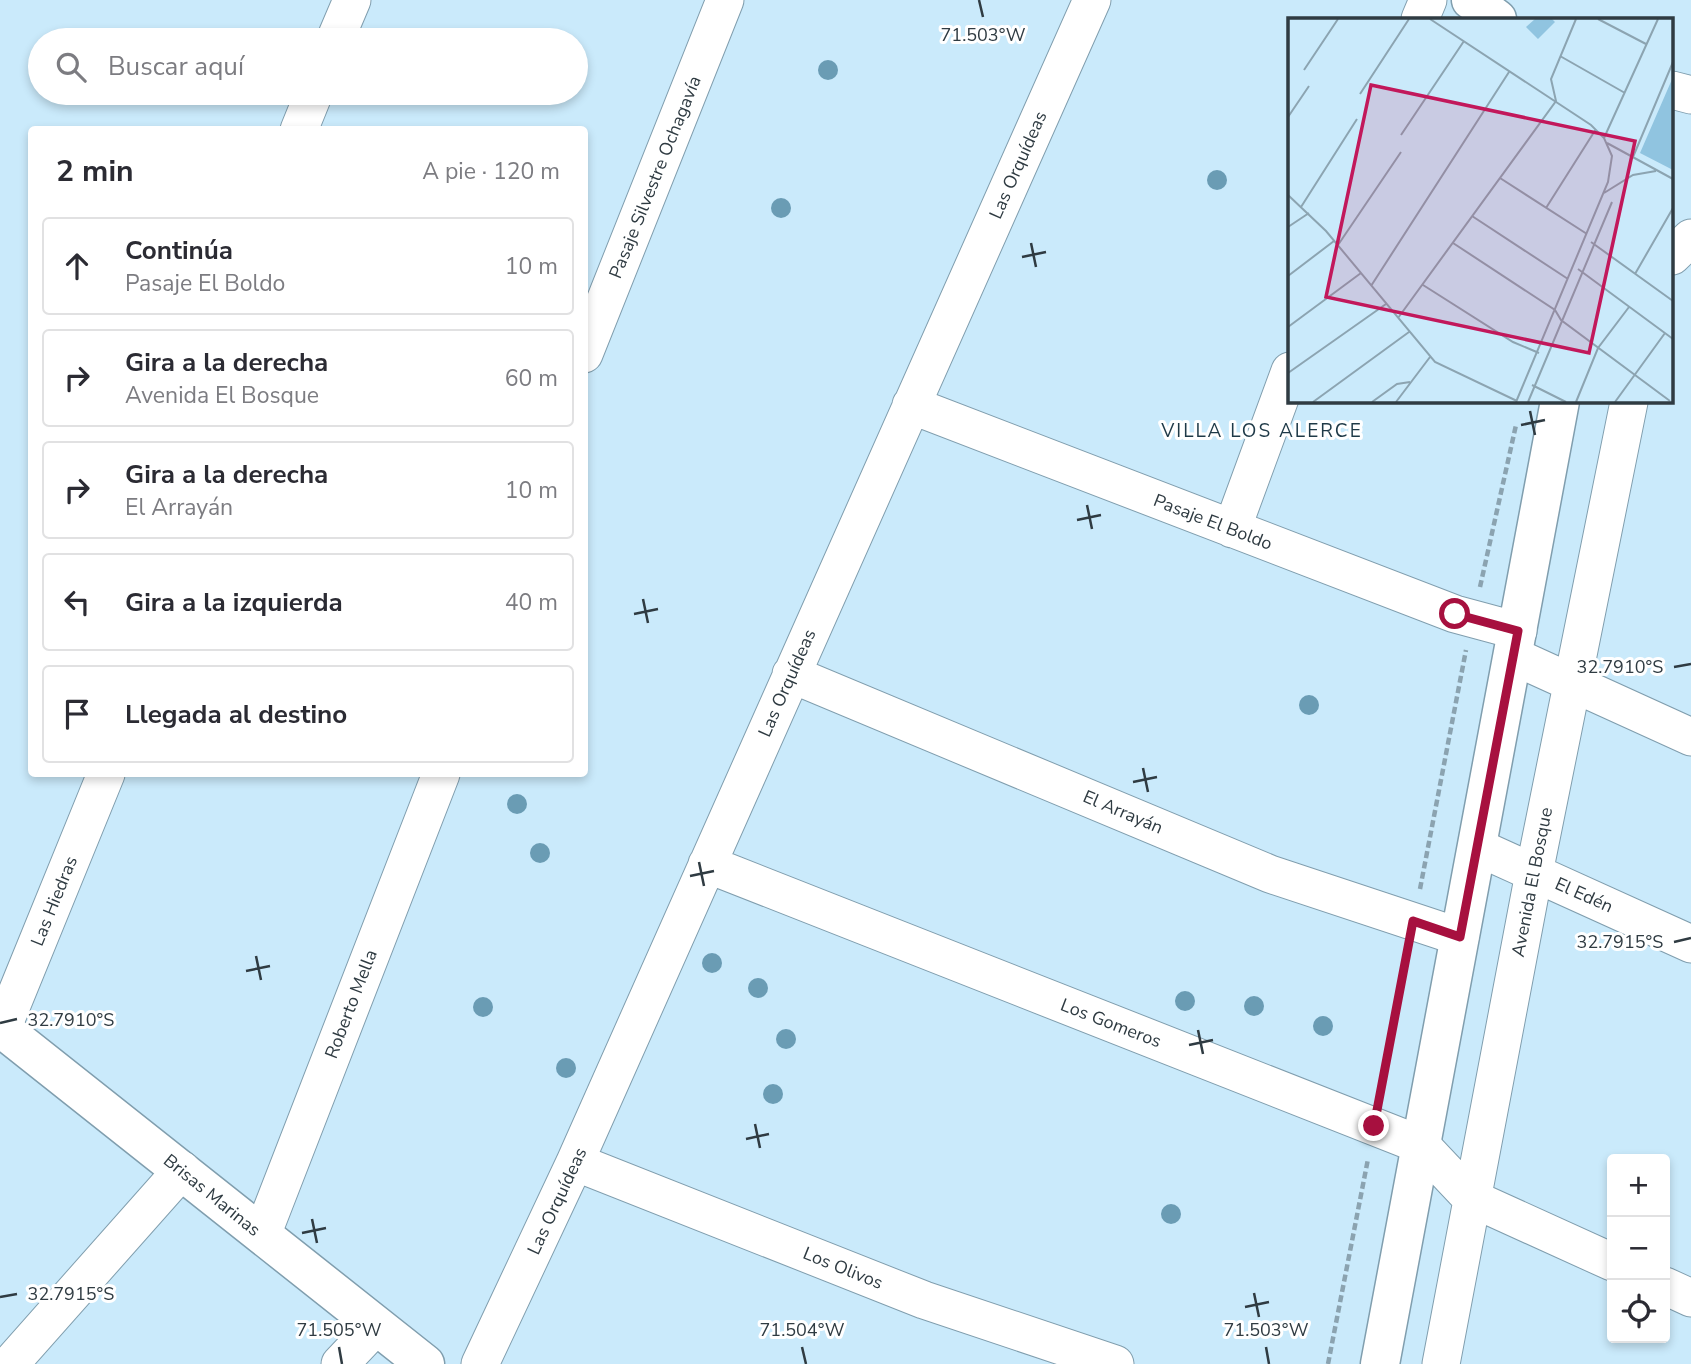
<!DOCTYPE html>
<html lang="es">
<meta charset="utf-8">
<style>
:root{--surface:#fff;--page:#f7f7f7;--text:#2b2b33;--muted:#7c7c81;--line:#e1e1e2}
body{margin:0;font-family:"Nunito Sans",sans-serif;background:var(--page);color:var(--text)}
.controls{position:absolute;right:21px;bottom:21px;display:grid;overflow:hidden;border-radius:7px;box-shadow:0 4px 10px #0003}
.controls button{width:63px;height:63px;display:grid;place-items:center;padding:0;border:0;border-bottom:2px solid var(--line);background:var(--surface);color:var(--text);font:35px sans-serif}
.stop{position:absolute;width:21px;height:21px;margin:-16px;border:5px solid #a7103f;border-radius:50%;background:#fff}
.stop.end{background:#a7103f;border-color:#fff;box-shadow:0 2px 7px #0008}
.list{margin:0;padding:0;list-style:none}
h2{display:flex;justify-content:space-between;align-items:center;height:91px;margin:0;padding:0 28px;font-size:30px}
h2 small{font-size:23px;font-weight:400;color:var(--muted)}
.list li{display:grid;grid-template-columns:46px 1fr auto;gap:21px;align-items:center;box-sizing:border-box;height:98px;margin:0 14px 14px;padding:0 14px;border:2px solid var(--line);border-radius:7px}
.list b{display:block;font-size:26px;white-space:nowrap}
.list p{margin:0;font-size:23px;white-space:nowrap;color:var(--muted)}
.list em{font-size:23px;font-style:normal;color:var(--muted)}
.icon{flex:none;width:38px;height:38px;fill:none;stroke:currentColor;stroke-width:2;stroke-linecap:round;stroke-linejoin:round}
.map{position:relative;flex:none;width:1691px;height:1364px;overflow:hidden}
.search{position:absolute;background:var(--surface);box-shadow:0 4px 10px #0003;left:28px;top:28px;width:560px;height:77px;display:flex;align-items:center;gap:18px;box-sizing:border-box;padding:0 24px;border-radius:38px;color:var(--muted);font-size:26px}
.panel{position:absolute;background:var(--surface);box-shadow:0 4px 10px #0003;left:28px;top:126px;width:560px;height:651px;border-radius:7px}
.map>svg:first-child{display:block}
.lines{fill:none;stroke-linecap:round;stroke-linejoin:round}
.minor-casing{stroke:#809eae;stroke-width:39}
.tertiary-casing{stroke:#809eae;stroke-width:41}
.secondary-casing{stroke:#809eae;stroke-width:41}
.path{stroke:#8ba3b0;stroke-width:4.5;stroke-dasharray:7 3.5;stroke-linecap:butt}
.minor{stroke:#fff;stroke-width:37}
.tertiary{stroke:#fff;stroke-width:38}
.secondary{stroke:#fff;stroke-width:38}
.tree{fill:#6a9cb4}
.route{stroke:#a7103f;stroke-width:9}
.ticks{fill:none;stroke:#2f3b42;stroke-width:2.5}
.labels{text-anchor:middle;dominant-baseline:central;stroke-width:6;stroke-linejoin:round;paint-order:stroke}
.street-label{font-size:18px;fill:#2f3b42;stroke:#fff}
.neighbourhood-label{font-size:19px;letter-spacing:2px;fill:#1e3947;stroke:#fff}
.inset-road{fill:none;stroke:#8ca4b1;stroke-width:2}
.view{fill:#c2185b;fill-opacity:0.15;stroke:#c2185b;stroke-width:3.5}
.inset-edge{fill:none;stroke:#2f3b42;stroke-width:3.5}
.ticks-label{font-size:18px;text-anchor:middle;fill:#2f3b42;stroke:#fff;stroke-width:6;stroke-linejoin:round;paint-order:stroke}
</style>
<div class="map">
<svg width="1691" height="1364" viewBox="0 0 1691 1364">
<rect width="100%" height="100%" fill="#caeafb"/>
<g class="lines">
<defs>
<path id="minor" d="M1420,19L1428,0
M335,40L352,0
M1672,90L1691,95
M299,130L314,93
M1672,256L1691,238
M584,354L725,0
M911,405L1455,614L1518,631
M1232,529L1290,371
M1513,656L1691,737
M791,674L1270,874L1460,937
M1477,847L1691,944
M707,864L1421,1145L1471,1198L1612,1262
M2,1029L106,774
M575,1162L924,1300L1115,1364
M262,1235L441,774
M1665,1286L1691,1298
M10,1364L182,1170
M340,1364L376,1326
M480,1364L575,1162L1092,0
M1441,1364L1534,873L1629,402"/>
<path id="tertiary" d="M0,1027L425,1364"/>
<path id="secondary" d="M1471,0L1497,19
M1380,1364L1560,401"/>
</defs>
<use href="#minor" class="minor-casing"/>
<use href="#tertiary" class="tertiary-casing"/>
<use href="#secondary" class="secondary-casing"/>
<path class="path" d="M1480,587L1516,425
M1420,889L1466,650
M1381,1092L1407,956
M1328,1364L1368,1159"/>
<use href="#minor" class="minor"/>
<use href="#tertiary" class="tertiary"/>
<use href="#secondary" class="secondary"/>
</g>
<g class="tree">
<circle cx="828" cy="70" r="10"/>
<circle cx="1217" cy="180" r="10"/>
<circle cx="781" cy="208" r="10"/>
<circle cx="1309" cy="705" r="10"/>
<circle cx="517" cy="804" r="10"/>
<circle cx="540" cy="853" r="10"/>
<circle cx="712" cy="963" r="10"/>
<circle cx="758" cy="988" r="10"/>
<circle cx="1185" cy="1001" r="10"/>
<circle cx="1254" cy="1006" r="10"/>
<circle cx="483" cy="1007" r="10"/>
<circle cx="1323" cy="1026" r="10"/>
<circle cx="786" cy="1039" r="10"/>
<circle cx="566" cy="1068" r="10"/>
<circle cx="773" cy="1094" r="10"/>
<circle cx="1171" cy="1214" r="10"/>
</g>
<g class="lines">
<path class="route" d="M1374,1126L1413,921L1460,937L1518,631L1455,614"/>
</g>
<path class="ticks" d="M979,0L983,17M1031,243L1036,267M1022,257L1046,252M1530,411L1535,435M1521,425L1545,420M1087,505L1092,529M1077,520L1101,515M643,599L648,623M634,614L658,609M1674,667L1691,664M1143,768L1148,792M1133,782L1157,777M699,862L704,886M690,876L714,871M1674,942L1691,938M256,956L261,980M246,971L270,966M0,1023L17,1019M1198,1030L1203,1054M1189,1045L1213,1040M755,1124L760,1148M746,1139L769,1134M312,1219L317,1243M302,1233L326,1228M1254,1293L1259,1317M0,1297L17,1294M1245,1307L1269,1302M339,1347L342,1364M802,1347L806,1364M1266,1347L1269,1364"/>
<g class="labels">
<g class="street-label">
<text transform="translate(1018 165) rotate(-66)">Las Orquídeas</text>
<text transform="translate(655 177) rotate(-68)">Pasaje Silvestre Ochagavía</text>
<text transform="translate(1213 522) rotate(21)">Pasaje El Boldo</text>
<text transform="translate(787 683) rotate(-66)">Las Orquídeas</text>
<text transform="translate(1123 812) rotate(23)">El Arrayán</text>
<text transform="translate(1532 882) rotate(-79)">Avenida El Bosque</text>
<text transform="translate(1584 895) rotate(24)">El Edén</text>
<text transform="translate(54 901) rotate(-68)">Las Hiedras</text>
<text transform="translate(351 1004) rotate(-69)">Roberto Mella</text>
<text transform="translate(1111 1023) rotate(21)">Los Gomeros</text>
<text transform="translate(212 1195) rotate(39)">Brisas Marinas</text>
<text transform="translate(557 1201) rotate(-65)">Las Orquídeas</text>
<text transform="translate(843 1268) rotate(22)">Los Olivos</text>
</g>
<g class="neighbourhood-label">
<text x="1262" y="431">VILLA LOS ALERCE</text>
</g>
</g>
<g transform="translate(1288 18)">
<rect width="385" height="385" fill="#caeafb"/>
<path d="M247,1H264L267,4L250,21L238,9ZM385,59V152L352,135Z" fill="#90c4e0"/>
<path class="inset-road" d="M142,1L303,107L316,120L324,138L320,164L228,384M310,1L358,26M272,38L337,75M16,52L50,1M72,76L121,1M0,99L21,68M113,117L176,23M316,120L370,1M319,125L385,161M345,139L385,44M212,160L299,216M316,175L345,157L368,153M0,177L38,213L147,344L229,383M13,189L69,101M258,190L308,111M184,198L280,261M0,209L21,195M303,224L385,283M165,225L267,292L273,302L382,383M50,227L113,134M290,251L385,321M347,256L385,190M0,258L46,223M135,267L225,324L251,335M83,268L221,54M110,300L268,83L263,61L288,1M0,309L73,255M0,355L98,286M244,367L278,384M25,384L121,314M84,384L109,366L122,364M108,384L142,339M240,384L324,184M288,384L310,330L341,289M327,384L377,315"/>
<path class="view" d="M83,67L347,123L301,335L38,279Z"/>
<rect width="385" height="385" class="inset-edge"/>
</g>
<g class="ticks-label">
<text x="983" y="41">71.503°W</text>
<text x="1620" y="673">32.7910°S</text>
<text x="1620" y="948">32.7915°S</text>
<text x="71" y="1026">32.7910°S</text>
<text x="71" y="1300">32.7915°S</text>
<text x="339" y="1336">71.505°W</text>
<text x="802" y="1336">71.504°W</text>
<text x="1266" y="1336">71.503°W</text>
</g>
</svg>
<div class="controls">
<button>+</button>
<button>−</button>
<button><svg class="icon" aria-label="locate" viewBox="0 0 24 24"><circle cx="12" cy="12" r="6"/><path d="M12 2v4M12 18v4M2 12h4M18 12h4"/></svg></button>
</div>
<div class="stop" style="left:1455px;top:614px"></div>
<div class="stop end" style="left:1374px;top:1126px"></div>
<div class="search"><svg class="icon" aria-label="search" viewBox="0 0 24 24"><circle cx="10" cy="10" r="6"/><path d="M15 15l6 6"/></svg>Buscar aquí</div>
<section class="panel">
<h2>2 min<small>A pie · 120 m</small></h2>
<ul class="list">
<li><svg class="icon" aria-label="ahead" viewBox="0 0 24 24"><path d="M12 20V5M6 11l6-6 6 6"/></svg><div><b>Continúa</b><p>Pasaje El Boldo</p></div><em>10 m</em></li>
<li><svg class="icon" aria-label="right" viewBox="0 0 24 24"><path d="M7 20v-9h11M14 6l5 5-5 5"/></svg><div><b>Gira a la derecha</b><p>Avenida El Bosque</p></div><em>60 m</em></li>
<li><svg class="icon" aria-label="right" viewBox="0 0 24 24"><path d="M7 20v-9h11M14 6l5 5-5 5"/></svg><div><b>Gira a la derecha</b><p>El Arrayán</p></div><em>10 m</em></li>
<li><svg class="icon" aria-label="left" viewBox="0 0 24 24"><path d="M17 20v-9H6M10 6l-5 5 5 5"/></svg><div><b>Gira a la izquierda</b></div><em>40 m</em></li>
<li><svg class="icon" aria-label="arrive" viewBox="0 0 24 24"><path d="M6 21V4h12l-3 4 3 4H6"/></svg><div><b>Llegada al destino</b></div></li>
</ul>
</section>
</div>
